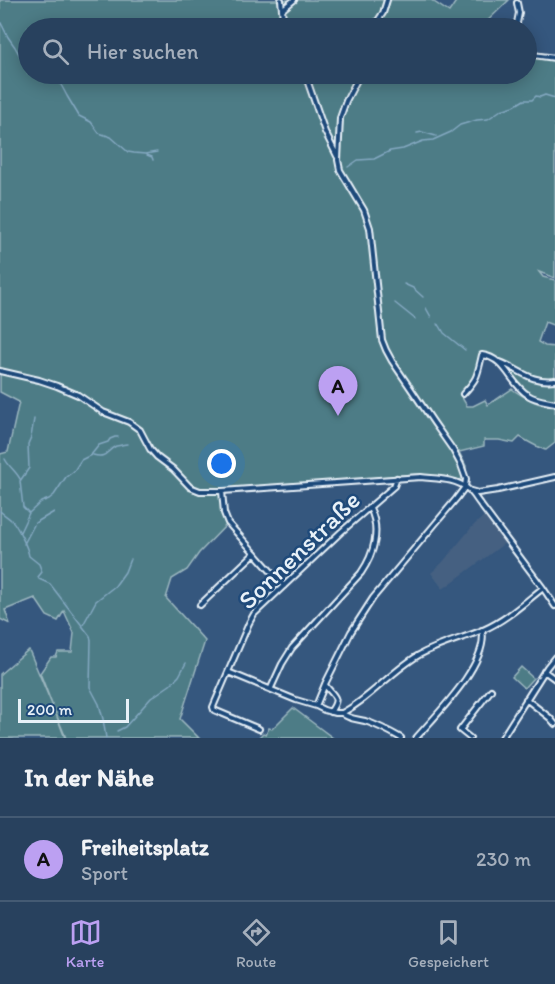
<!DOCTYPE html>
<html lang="de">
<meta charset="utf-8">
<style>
:root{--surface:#28415e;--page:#304864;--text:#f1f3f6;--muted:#a5afbc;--line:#445a73;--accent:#bca0f2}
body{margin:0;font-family:Itim,sans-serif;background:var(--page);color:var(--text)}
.scale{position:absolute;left:18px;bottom:15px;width:111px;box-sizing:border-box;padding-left:6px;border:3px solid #e8f1f8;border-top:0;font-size:16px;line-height:21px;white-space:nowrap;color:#e8f1f8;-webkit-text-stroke:4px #1f4a7a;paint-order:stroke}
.you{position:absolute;left:222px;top:464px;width:21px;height:21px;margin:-15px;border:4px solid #fff;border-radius:50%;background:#1a73e8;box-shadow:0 0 0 9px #1a73e833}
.badge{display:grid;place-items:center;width:39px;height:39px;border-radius:50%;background:var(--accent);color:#111;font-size:20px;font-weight:700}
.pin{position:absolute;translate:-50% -50px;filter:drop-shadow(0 2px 3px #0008)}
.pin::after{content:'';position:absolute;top:32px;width:21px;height:18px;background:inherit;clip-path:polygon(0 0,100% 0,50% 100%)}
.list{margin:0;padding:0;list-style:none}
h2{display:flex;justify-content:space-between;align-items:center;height:78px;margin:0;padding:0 24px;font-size:26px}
h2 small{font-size:20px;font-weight:400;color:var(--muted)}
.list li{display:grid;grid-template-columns:39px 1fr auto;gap:18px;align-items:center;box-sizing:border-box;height:84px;padding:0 24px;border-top:2px solid var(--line)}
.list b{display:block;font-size:22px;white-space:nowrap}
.list p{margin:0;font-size:20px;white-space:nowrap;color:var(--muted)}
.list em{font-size:20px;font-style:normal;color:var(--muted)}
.icon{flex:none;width:33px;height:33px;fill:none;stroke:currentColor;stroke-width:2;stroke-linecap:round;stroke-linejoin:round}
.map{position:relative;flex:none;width:555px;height:738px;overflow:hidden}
.search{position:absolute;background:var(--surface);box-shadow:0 3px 15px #0003;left:18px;right:18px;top:18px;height:66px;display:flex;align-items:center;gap:15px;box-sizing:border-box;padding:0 21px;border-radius:33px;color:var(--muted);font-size:22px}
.sheet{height:162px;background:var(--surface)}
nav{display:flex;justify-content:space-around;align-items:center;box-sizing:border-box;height:84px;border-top:2px solid var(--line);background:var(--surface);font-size:16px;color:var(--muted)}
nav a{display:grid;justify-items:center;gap:3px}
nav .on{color:var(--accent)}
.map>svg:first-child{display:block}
.built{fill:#456081}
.green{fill:#4e7c86;stroke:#9bb6bf;stroke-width:1.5}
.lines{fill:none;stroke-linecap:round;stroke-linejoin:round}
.stream{stroke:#84a9c2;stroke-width:1.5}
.street-casing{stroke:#e8f1f8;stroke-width:8}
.street{stroke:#1f4a7a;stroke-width:4}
.labels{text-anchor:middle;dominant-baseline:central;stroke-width:5;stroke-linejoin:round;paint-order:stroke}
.street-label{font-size:26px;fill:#e8f1f8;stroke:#1f4a7a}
</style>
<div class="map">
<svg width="555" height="738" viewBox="0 0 555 738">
<rect width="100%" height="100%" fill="#35577e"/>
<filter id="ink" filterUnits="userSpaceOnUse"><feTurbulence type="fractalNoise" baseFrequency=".0167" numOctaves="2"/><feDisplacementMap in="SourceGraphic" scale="12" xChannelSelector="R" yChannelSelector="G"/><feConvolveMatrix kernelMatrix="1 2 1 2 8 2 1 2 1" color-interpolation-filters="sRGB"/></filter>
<g filter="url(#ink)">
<path class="built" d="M485,515L505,543L443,589L431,573L442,563L472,527Z"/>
<path class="green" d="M0,0H431L449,12L457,0H509L480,28H28V74H526L527,54L555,59V278L539,272L543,277L555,280V326L545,322L538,342L545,346L555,347V402L528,394L500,361L491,356L487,355L478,365L476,376L472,383L461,396L467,406H473L485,400L488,405L512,389C526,399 538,405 555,407V443L546,450C540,449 527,441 520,437L514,443L499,440H484V446L459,452L466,466V475L463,476L461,480L415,474L222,491L224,513L228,523L199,553L187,570L172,579L166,598L205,641L180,719L199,738H66L54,709L65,738H0V674L27,651L29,650L53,707L40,673L51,657H56L58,652H72L74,633L64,611L58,621L47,616L35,598L5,610L10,624L0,619V454L8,452L19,402L0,392Z
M521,667L533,678L524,688L512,677Z
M293,708L333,738H258L263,733L266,734L269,728L272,729Z"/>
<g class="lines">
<path class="stream" d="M0,21L8,37L15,47L20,56L24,59L28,61
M46,74L54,76L59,81L67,96L79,116L91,122L99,133L111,137L128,152L134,153L145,154L157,152
M417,133L422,132L436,136
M147,155L152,157L153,160
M348,167L358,160L374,159L390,151L403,149L423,141L433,140L451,132L460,125L477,120L488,119L501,110L514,106L524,100H532L536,96L540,97L545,95L555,98
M404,284L413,288L423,297
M395,303L415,319
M426,308L431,317
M437,324L440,326L444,333L465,350
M93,455C107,459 106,451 116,446C118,446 125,444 127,444
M5,459C9,467 16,471 20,479
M0,511C4,515 8,517 11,520C17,524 28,549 29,556L39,564L42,572L38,577L39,579L50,584L90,636L91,640L90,687L99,704L103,719L106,738
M29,513L41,502L49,499L54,495L66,477L74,471L81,460L91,455L99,445L108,442L110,439L115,437H118
M20,532L29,513L23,507L20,481L29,468L28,444L31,437L34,419
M24,544L35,523L54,512
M83,625L96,601L115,586L125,572L130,559
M117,731L125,727L151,698L170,685L179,676L186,663"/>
<defs>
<path id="street" d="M281,0L283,19L290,28
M283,9L294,0
M373,28L383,13L387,0
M516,28L519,13L517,3
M526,54L555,58
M305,74L325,132L337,156
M360,74L346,101L340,118L338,160L340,170L364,210L370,228L382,340L386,350L392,361L434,423L453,450L461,465L466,479L465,487
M500,362C521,370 530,383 555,380
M0,371L39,380L57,386L78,395L103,412L129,422L140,430L150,449L157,457L173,469L190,487L200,491H222L421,477C436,479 455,478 468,489C473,493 476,499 480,504L543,588L555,606
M463,394C478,378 477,376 482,355C506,358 510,384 528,395C535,400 546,401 555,403
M222,491L224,513L228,523L284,586
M471,491L478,493L498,490L555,477
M200,605L255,553
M544,671L555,679
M228,672L296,700L316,706L324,710L335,713H342C348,719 357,719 365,721C377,725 389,731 401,738
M325,685C334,697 341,697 330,712
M271,688L282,664L292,648L361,573C374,554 381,530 370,508
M526,699L550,718L555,724
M316,706L325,684L351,632L373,598L456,499L465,487
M342,713C371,698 390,672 419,655C439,644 461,639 483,630C506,620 524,603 543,588
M259,729L214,710L213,707L249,623L254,614L341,532L394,486L397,478
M416,738C436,715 490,662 482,630
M470,738L460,730L491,690
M502,738L547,667L555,657"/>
</defs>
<use href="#street" class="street-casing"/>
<use href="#street" class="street"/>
</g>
</g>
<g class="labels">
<g class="street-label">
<text transform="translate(299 550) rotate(-44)">Sonnenstraße</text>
</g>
</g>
</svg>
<div class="scale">200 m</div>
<div class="you"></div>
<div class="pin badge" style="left:338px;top:416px">A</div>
<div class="search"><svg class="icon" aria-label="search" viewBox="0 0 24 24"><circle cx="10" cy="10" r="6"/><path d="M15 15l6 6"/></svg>Hier suchen</div>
</div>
<section class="sheet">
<h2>In der Nähe<small></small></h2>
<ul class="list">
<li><span class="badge">A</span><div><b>Freiheitsplatz</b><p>Sport</p></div><em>230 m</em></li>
</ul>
</section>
<nav>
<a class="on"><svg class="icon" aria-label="map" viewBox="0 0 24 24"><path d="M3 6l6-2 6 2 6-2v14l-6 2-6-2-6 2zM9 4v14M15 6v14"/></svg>Karte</a>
<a><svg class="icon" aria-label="directions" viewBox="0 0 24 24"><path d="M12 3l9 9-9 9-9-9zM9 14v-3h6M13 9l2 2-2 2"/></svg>Route</a>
<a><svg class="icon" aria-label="saved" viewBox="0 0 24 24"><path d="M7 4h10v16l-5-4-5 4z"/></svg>Gespeichert</a>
</nav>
